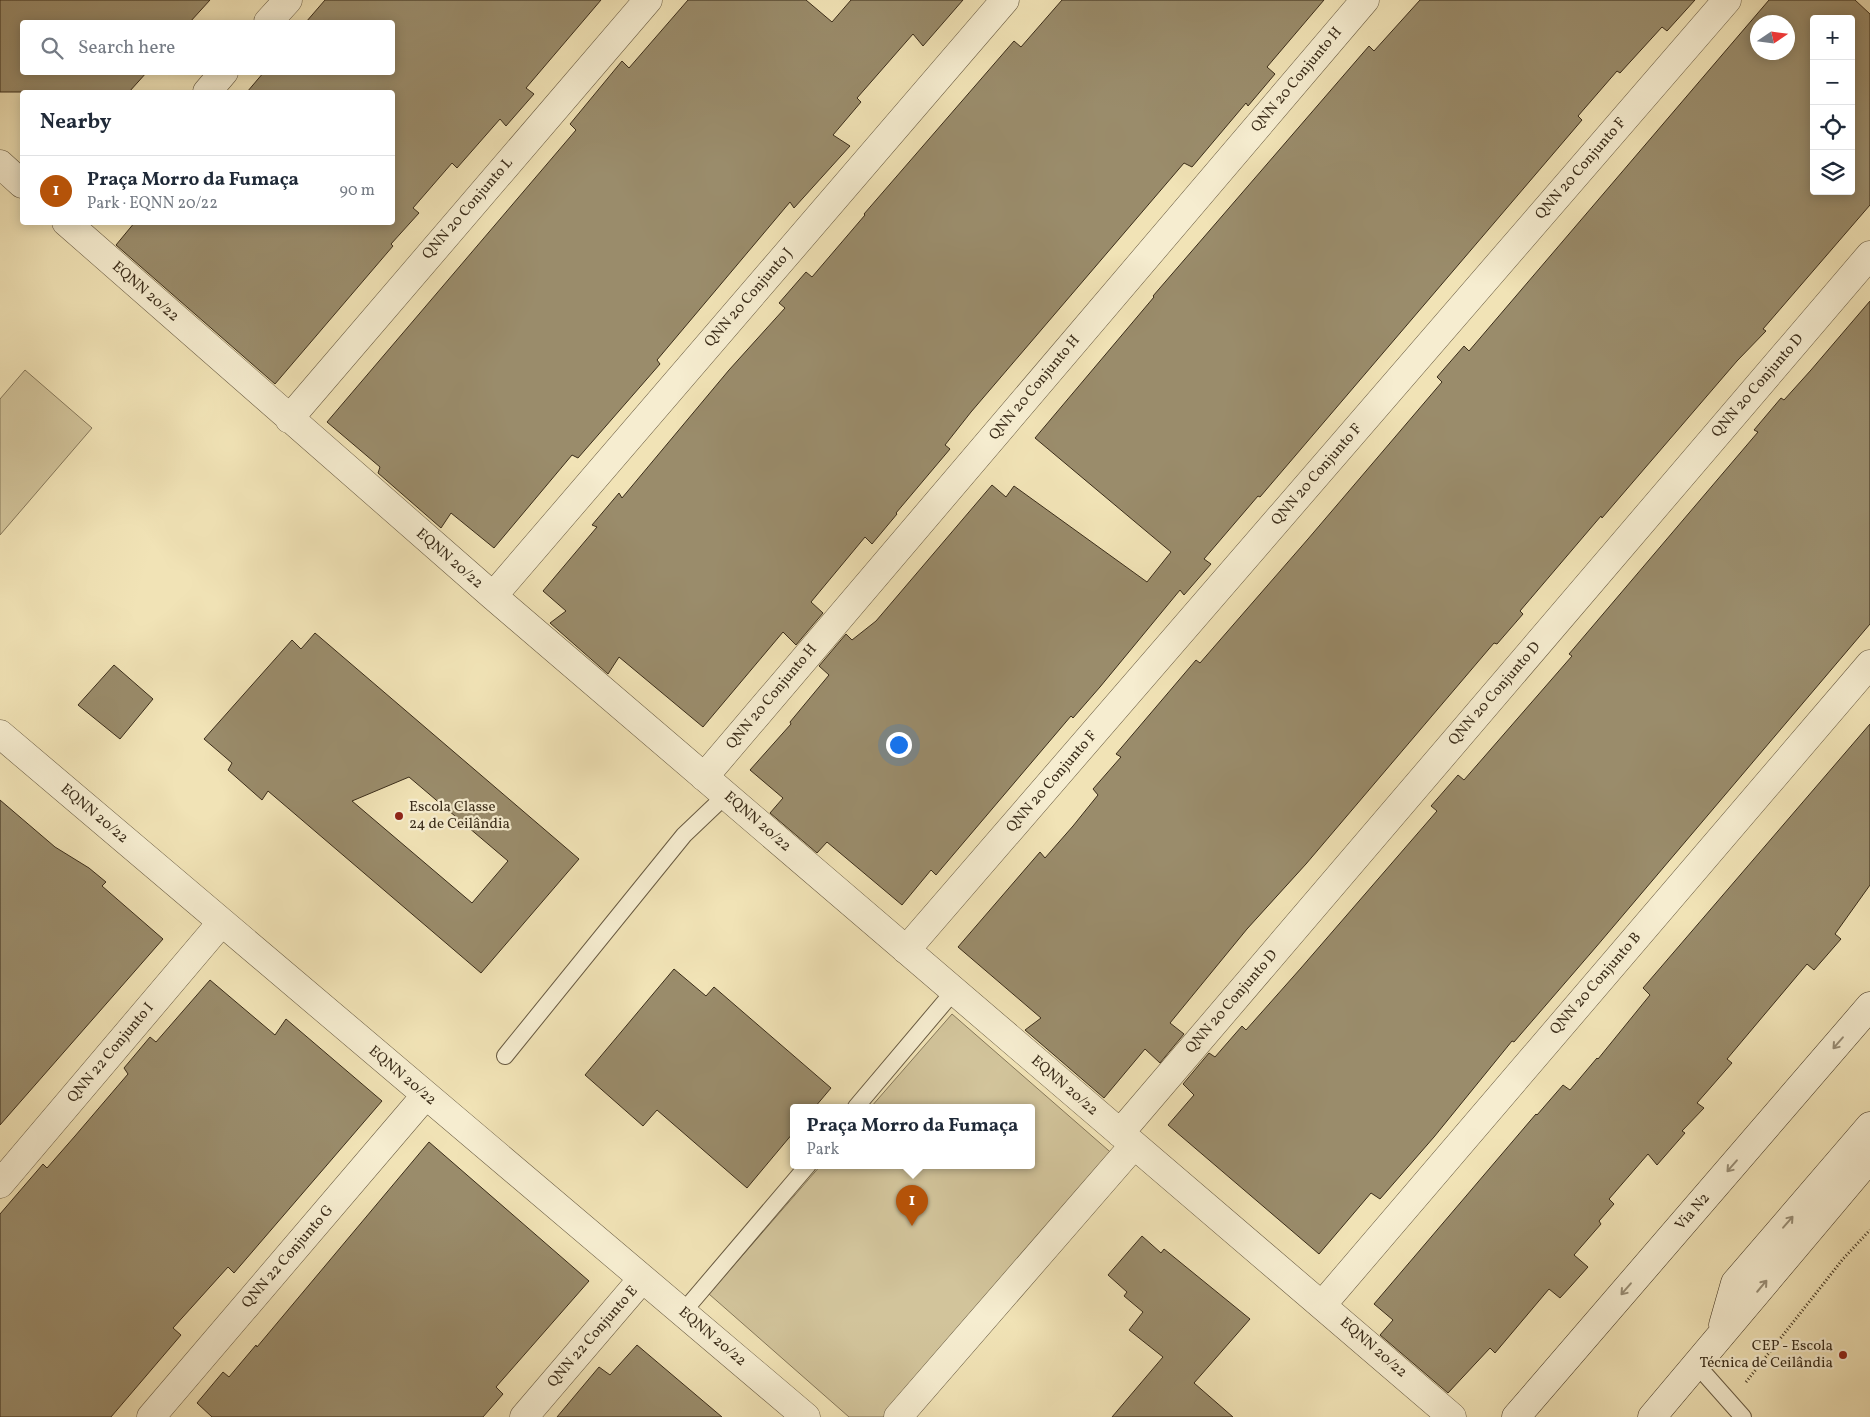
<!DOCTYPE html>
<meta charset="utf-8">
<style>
:root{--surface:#fff;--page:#f2f2f3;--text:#1f2937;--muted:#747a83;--line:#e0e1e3;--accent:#b45309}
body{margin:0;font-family:Vollkorn,serif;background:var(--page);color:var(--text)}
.controls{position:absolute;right:15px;top:15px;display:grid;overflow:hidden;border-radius:5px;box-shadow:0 2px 12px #0003}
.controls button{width:45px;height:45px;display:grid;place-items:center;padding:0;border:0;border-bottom:1px solid var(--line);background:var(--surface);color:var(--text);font:25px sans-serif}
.compass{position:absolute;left:1750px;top:15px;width:45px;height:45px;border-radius:50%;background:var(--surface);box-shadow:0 2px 12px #0003;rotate:77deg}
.you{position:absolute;left:898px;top:744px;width:18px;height:18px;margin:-12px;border:4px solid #fff;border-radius:50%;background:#1a73e8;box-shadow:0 0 0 8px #1a73e833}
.badge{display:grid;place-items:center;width:32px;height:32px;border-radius:50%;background:var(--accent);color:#fff;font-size:16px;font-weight:700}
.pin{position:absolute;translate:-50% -41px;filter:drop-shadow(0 1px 2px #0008)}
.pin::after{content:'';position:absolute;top:26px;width:18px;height:15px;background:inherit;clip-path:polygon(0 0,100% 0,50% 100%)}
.popup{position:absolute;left:790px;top:1104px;width:245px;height:65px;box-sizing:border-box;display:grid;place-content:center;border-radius:5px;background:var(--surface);filter:drop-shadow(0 1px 4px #0005);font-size:16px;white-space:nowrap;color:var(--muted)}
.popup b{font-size:19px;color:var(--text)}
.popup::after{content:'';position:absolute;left:50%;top:100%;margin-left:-10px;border:10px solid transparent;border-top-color:var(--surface)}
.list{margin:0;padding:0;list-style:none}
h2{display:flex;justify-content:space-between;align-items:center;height:65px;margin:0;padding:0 20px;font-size:21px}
h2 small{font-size:16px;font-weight:400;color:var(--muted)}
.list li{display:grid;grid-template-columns:32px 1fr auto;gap:15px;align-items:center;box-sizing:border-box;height:70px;padding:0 20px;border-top:1px solid var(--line)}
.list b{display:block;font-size:19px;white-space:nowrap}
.list p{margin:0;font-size:16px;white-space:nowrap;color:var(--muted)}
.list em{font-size:16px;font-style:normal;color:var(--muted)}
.icon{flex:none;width:28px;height:28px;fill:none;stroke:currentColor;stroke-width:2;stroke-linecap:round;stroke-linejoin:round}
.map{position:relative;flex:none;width:1870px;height:1417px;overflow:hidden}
.search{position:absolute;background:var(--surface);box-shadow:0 2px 12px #0003;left:20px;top:20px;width:375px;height:55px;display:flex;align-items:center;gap:12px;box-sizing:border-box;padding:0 18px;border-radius:5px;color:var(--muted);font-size:19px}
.panel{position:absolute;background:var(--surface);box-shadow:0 2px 12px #0003;left:20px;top:90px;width:375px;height:135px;border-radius:5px}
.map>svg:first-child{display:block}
.green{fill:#d2c49b;stroke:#86785a}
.building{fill:#9a8c6b;stroke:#3b2d1a;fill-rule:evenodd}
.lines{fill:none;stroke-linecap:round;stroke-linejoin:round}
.lane-casing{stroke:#685a41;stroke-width:18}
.street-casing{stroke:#685a41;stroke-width:29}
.secondary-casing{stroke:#3b2d1a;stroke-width:29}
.path{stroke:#3b2d1a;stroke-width:3;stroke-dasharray:1 2.5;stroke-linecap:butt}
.lane{stroke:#f6edd0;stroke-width:16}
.street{stroke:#f6edd0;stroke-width:28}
.secondary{stroke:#f6edd0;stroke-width:28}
.oneway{stroke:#988d75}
.poi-dot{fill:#8f2418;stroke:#f6edd0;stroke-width:2}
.labels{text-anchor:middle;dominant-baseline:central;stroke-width:4.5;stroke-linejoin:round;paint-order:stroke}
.street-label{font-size:15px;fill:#3b2d1a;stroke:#f6edd0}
.poi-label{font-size:15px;fill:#3b2d1a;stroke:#f6edd0;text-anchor:start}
</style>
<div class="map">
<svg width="1870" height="1417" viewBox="0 0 1870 1417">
<rect width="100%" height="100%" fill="#f1e3b6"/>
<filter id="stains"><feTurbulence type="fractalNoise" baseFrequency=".004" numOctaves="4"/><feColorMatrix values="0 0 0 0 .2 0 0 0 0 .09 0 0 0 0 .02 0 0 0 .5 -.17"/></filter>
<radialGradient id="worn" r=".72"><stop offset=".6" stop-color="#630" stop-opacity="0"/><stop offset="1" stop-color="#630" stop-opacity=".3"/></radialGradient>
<path class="green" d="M25,370L92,428L0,535V399Z
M952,1014L1116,1157L891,1417H849L709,1294L821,1165H1031V1107H871Z"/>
<path class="building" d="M0,0H210L190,22H22V72H147L129,92H0Z
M325,0H601L526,88L534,94L506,126L500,119L457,168L452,163L413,208L419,213L391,244L393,246L275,384L116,245L135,222H392V92H247L264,72H392V22H306Z
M688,0H806L832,22L851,0H963L923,46L913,34L857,98L861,102L833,135L850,146L794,208L790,202L657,360L660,364L578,458L572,455L494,548L451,513L441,528L378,473L380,467L327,422L576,130L570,124L622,61L629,68Z
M1062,0H1324L1267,67L1275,74L1248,106L1246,103L1192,167L1184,163L971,412L945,445L950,449L896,513L897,514L872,544L865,537L811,602L823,613L796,645L783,632L703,727L619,657L608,674L550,623L566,611L543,591L597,527L592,525L619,493L622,498L729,370L785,308L779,303L806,272L812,277L865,215L864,214L1014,41L1021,47Z
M1420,0H1695L1667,31L1662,27L1620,73L1617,71L1578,116L1582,120L1260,497L1258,496L1204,559L1211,564L1184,595L1180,590L1100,687L1073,718L1071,716L936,875L931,870L902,905L827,842L817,853L770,813L783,798L750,770L791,724L790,722L829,675L819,666L846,634L852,640L876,621L992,485L1006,497L1014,486L1147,582L1171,552L1035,438L1154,297L1153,296L1369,46L1374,51Z
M1769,0H1855L1870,14V205L1763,329L1766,331L1737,361L1602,518L1601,516L1520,611L1523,614L1497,644L1494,643L1306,864L1247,929L1170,1023L1184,1034L1160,1063L1145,1049L1104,1098L1025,1030L1041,1018L958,947L1040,852L1045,858L1073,826L1098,795L1093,789L1121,757L1116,754L1196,660L1200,663L1308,539L1442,382L1437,377L1464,346L1469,351ZM1814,19H1851V191H1814ZM1758,22H1788V52H1758Z
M1870,301V624L1596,947L1514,1042L1512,1041L1434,1137L1380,1199L1371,1193L1319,1254L1168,1125L1194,1095L1183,1084L1209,1053L1215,1057L1242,1026L1246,1030L1301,968L1437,811L1431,806L1458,775L1464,780L1572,656L1569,654L1758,432L1754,430L1781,398L1784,400L1811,370Z
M315,633L579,859L481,973L268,791L262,800L228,770L232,763L204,739L292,640L301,649ZM409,777L508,861L472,903L352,801Z
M114,665L153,699L120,739L78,705Z
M1870,724V885L1835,934L1841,939L1814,970L1807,964L1727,1059L1732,1063L1697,1103L1704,1108L1682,1131L1685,1133L1657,1165L1648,1154L1609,1199L1614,1204L1599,1221L1601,1224L1574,1255L1588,1267L1571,1286L1560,1298L1549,1289L1495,1353L1490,1348L1448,1393L1380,1335L1393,1320L1374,1304L1536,1114L1537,1115L1563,1085L1570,1090L1597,1058L1598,1059L1650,995L1643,988Z
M0,800L55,847L89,868L106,882L102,886L163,939L0,1125Z
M674,969L706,996L714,987L831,1088L815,1107H793V1133L747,1188L657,1110L643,1126L585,1075Z
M210,980L275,1035L286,1019L382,1101L234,1273L228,1267L173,1328L181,1335L111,1417H0V1214L43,1164L47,1168L75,1136L128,1074L124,1068L150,1037L156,1042Z
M429,1142L589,1281L496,1387L503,1394L483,1417H212L197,1403L223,1372L229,1377L256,1345L257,1347Z
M1142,1236L1161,1253L1164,1249L1250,1319L1194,1383L1233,1417H1112L1163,1357L1129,1330L1143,1312L1124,1296L1127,1292L1108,1275Z
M637,1345L722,1417H557L599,1367L610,1375Z"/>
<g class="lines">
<defs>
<path id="lane" d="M505,1056L684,835L726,795
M856,1107L954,991
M683,1312L808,1165
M1696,1364L1743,1417"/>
<path id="street" d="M268,22L288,0
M207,92L224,72
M0,164L22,184
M66,222L493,596L1452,1417
M289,419L648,0
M493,596L1005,0
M0,734L806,1417
M704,777L1365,0
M906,950L1727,0
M1120,1133L1870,255
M0,1184L221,923
M1322,1305L1870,664
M151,1417L425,1096
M524,1417L642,1279
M898,1417L1134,1145"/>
<path id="secondary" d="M1723,1325L1735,1283L1870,1126
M1516,1417L1870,1006
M1652,1417L1870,1158"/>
</defs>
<use href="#lane" class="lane-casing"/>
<use href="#street" class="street-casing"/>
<use href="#secondary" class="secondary-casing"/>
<path class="path" d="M1746,1382L1843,1259L1870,1230"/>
<use href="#lane" class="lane"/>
<use href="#street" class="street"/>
<use href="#secondary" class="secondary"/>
</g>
<defs><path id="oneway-shaft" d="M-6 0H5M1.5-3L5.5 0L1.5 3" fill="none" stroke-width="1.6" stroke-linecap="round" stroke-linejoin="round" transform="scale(1.25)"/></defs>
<g class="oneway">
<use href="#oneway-shaft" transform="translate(1838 1043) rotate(131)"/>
<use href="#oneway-shaft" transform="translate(1732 1166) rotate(131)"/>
<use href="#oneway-shaft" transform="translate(1788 1222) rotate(-49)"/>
<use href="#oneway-shaft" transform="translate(1762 1286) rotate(-50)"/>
<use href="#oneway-shaft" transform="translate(1626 1289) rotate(131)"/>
</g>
<g class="poi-dot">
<circle cx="399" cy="816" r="5"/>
<circle cx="1843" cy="1355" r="5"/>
</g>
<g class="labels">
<g class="street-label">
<text transform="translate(1297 80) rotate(-50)">QNN 20 Conjunto H</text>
<text transform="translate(1581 169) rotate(-49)">QNN 20 Conjunto F</text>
<text transform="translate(468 209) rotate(-49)">QNN 20 Conjunto L</text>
<text transform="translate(145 292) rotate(41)">EQNN 20/22</text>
<text transform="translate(749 298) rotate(-49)">QNN 20 Conjunto J</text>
<text transform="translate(1758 386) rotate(-49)">QNN 20 Conjunto D</text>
<text transform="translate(1035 388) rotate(-50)">QNN 20 Conjunto H</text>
<text transform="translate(1317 475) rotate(-49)">QNN 20 Conjunto F</text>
<text transform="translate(449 559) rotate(41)">EQNN 20/22</text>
<text transform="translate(1495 694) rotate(-49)">QNN 20 Conjunto D</text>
<text transform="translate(772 697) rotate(-50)">QNN 20 Conjunto H</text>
<text transform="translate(1052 782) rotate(-49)">QNN 20 Conjunto F</text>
<text transform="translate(94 814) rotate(40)">EQNN 20/22</text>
<text transform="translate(757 822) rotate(41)">EQNN 20/22</text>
<text transform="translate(1596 984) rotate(-49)">QNN 20 Conjunto B</text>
<text transform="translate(1232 1002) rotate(-49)">QNN 20 Conjunto D</text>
<text transform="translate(111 1053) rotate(-50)">QNN 22 Conjunto I</text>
<text transform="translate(402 1076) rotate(40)">EQNN 20/22</text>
<text transform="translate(1064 1086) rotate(41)">EQNN 20/22</text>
<text transform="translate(1693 1212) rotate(-49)">Via N2</text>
<text transform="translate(288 1257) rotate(-49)">QNN 22 Conjunto G</text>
<text transform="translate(593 1337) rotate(-49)">QNN 22 Conjunto E</text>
<text transform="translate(712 1337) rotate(40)">EQNN 20/22</text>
<text transform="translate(1373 1348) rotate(41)">EQNN 20/22</text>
</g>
<g class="poi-label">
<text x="409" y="807">Escola Classe<tspan x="409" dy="17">24 de Ceilândia</tspan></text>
<text x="1833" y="1346" text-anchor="end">CEP - Escola<tspan x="1833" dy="17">Técnica de Ceilândia</tspan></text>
</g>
</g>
<rect width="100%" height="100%" filter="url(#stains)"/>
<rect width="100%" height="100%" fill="url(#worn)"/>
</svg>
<div class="controls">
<button>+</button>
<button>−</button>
<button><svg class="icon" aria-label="locate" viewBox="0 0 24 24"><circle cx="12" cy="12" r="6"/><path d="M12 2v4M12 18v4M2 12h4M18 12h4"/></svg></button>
<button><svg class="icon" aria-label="layers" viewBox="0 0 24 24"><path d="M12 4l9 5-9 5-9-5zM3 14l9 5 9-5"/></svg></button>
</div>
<svg class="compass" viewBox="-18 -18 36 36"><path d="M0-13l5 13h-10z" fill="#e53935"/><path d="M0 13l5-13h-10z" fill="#747a83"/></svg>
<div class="you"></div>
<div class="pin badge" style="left:912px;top:1226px">1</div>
<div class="popup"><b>Praça Morro da Fumaça</b>Park</div>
<div class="search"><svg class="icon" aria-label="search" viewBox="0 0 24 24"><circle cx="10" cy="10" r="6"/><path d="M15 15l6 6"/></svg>Search here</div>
<section class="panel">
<h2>Nearby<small></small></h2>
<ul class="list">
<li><span class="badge">1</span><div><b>Praça Morro da Fumaça</b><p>Park · EQNN 20/22</p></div><em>90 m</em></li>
</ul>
</section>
</div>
